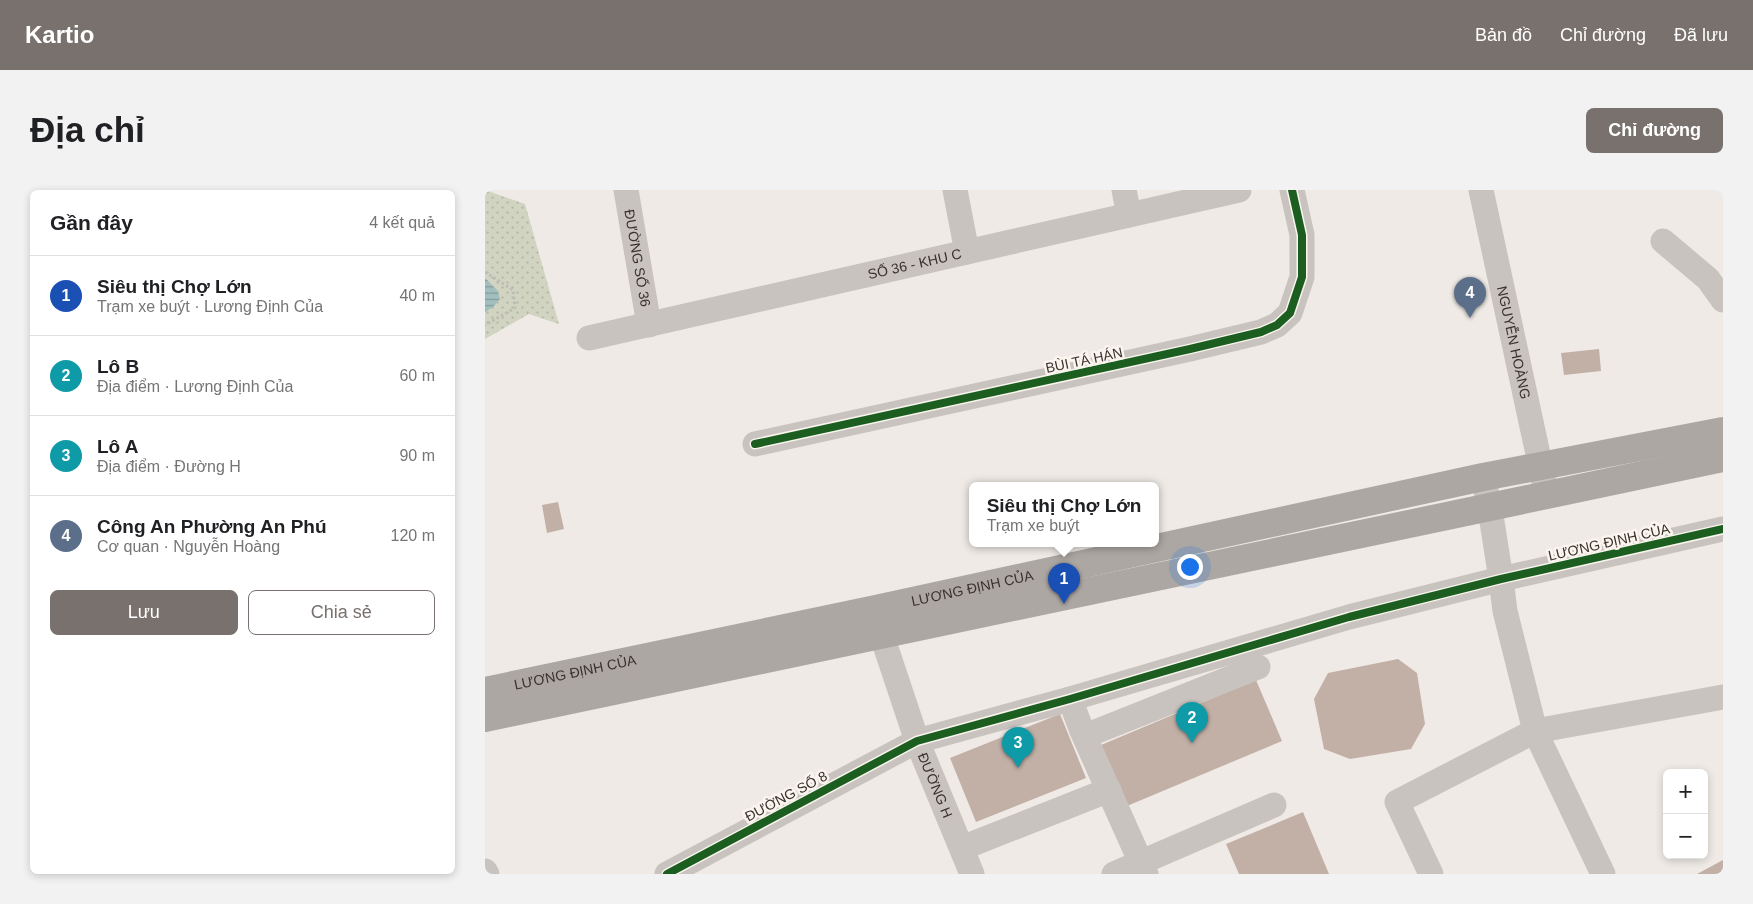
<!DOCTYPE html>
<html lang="vi">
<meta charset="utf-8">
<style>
:root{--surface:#fff;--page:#f2f2f2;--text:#202124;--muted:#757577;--line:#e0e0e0;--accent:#79716d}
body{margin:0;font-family:Arial,sans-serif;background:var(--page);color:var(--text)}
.controls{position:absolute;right:15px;bottom:15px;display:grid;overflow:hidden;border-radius:8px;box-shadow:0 2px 8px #0003}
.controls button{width:45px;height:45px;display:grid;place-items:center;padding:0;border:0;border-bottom:1px solid var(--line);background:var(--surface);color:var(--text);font:25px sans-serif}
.you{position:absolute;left:704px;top:376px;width:18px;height:18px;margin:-12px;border:4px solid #fff;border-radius:50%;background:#1a73e8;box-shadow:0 0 0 8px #1a73e833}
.badge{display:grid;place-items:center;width:32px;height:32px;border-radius:50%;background:var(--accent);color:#fff;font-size:16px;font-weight:700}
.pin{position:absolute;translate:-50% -41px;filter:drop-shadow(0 1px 2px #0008)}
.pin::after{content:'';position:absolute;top:26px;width:18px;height:15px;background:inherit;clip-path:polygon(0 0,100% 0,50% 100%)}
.popup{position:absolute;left:484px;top:292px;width:190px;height:65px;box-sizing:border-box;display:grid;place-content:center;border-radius:8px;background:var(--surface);filter:drop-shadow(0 1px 4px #0005);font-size:16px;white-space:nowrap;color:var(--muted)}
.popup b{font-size:19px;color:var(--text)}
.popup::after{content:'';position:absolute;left:50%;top:100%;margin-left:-10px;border:10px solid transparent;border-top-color:var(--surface)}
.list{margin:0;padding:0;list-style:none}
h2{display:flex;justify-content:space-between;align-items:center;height:65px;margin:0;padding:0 20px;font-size:21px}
h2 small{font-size:16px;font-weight:400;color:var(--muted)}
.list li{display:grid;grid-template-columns:32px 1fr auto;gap:15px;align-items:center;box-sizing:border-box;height:80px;padding:0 20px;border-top:1px solid var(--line)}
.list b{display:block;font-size:19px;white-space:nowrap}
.list p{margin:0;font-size:16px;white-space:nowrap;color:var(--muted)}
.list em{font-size:16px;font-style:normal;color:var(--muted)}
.actions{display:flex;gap:10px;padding:15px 20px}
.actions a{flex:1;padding:11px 0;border:1px solid var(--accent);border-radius:8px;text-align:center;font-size:18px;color:var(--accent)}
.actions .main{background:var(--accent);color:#fff}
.map{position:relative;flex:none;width:1238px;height:684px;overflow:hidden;border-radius:8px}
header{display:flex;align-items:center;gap:30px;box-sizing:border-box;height:70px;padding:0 25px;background:var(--accent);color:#fff}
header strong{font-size:24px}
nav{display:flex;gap:28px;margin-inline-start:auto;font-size:18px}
.intro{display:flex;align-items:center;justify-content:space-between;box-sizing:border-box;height:120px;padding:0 30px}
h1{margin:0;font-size:35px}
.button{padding:12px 22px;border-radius:8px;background:var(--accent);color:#fff;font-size:18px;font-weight:700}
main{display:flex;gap:30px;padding:0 30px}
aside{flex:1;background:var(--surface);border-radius:8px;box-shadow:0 2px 8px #0003}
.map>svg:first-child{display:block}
.grass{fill:url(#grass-dots)}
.water{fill:url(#water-rules)}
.building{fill:#c2b0a7}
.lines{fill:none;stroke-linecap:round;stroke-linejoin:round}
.path{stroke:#c1bbb6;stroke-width:3;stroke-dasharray:2.5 2.5;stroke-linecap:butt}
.minor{stroke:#c8c3be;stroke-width:25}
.major{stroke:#ada7a3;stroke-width:28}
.cycleway-casing{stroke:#faf5ee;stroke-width:11}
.cycleway{stroke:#1b5e20;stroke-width:8}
.labels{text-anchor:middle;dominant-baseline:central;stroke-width:5;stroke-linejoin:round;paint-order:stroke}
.street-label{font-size:14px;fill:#3a302c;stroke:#faf5ee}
</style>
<header>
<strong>Kartio</strong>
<nav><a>Bản đồ</a><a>Chỉ đường</a><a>Đã lưu</a></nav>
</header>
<div class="intro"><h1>Địa chỉ</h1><a class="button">Chỉ đường</a></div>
<main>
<aside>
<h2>Gần đây<small>4 kết quả</small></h2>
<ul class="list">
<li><span class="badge" style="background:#1a4fb4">1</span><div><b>Siêu thị Chợ Lớn</b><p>Trạm xe buýt · Lương Định Của</p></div><em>40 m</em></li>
<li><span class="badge" style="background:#0f9aa8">2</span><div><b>Lô B</b><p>Địa điểm · Lương Định Của</p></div><em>60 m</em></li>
<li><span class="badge" style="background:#0f9aa8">3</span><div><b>Lô A</b><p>Địa điểm · Đường H</p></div><em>90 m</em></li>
<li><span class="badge" style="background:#5c6f8a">4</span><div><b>Công An Phường An Phú</b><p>Cơ quan · Nguyễn Hoàng</p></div><em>120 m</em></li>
</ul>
<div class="actions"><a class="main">Lưu</a><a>Chia sẻ</a></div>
</aside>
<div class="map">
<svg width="1238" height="684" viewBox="0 0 1238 684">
<defs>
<pattern id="grass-dots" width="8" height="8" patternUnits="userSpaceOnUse" patternTransform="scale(1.25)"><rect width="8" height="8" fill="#d0d4c0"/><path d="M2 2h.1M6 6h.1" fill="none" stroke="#b3b6a5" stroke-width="1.8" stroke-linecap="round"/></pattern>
<pattern id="water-rules" width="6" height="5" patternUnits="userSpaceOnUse" patternTransform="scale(1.25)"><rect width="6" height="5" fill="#a2bfbf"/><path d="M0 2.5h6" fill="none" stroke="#859c9b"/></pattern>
</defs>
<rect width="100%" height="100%" fill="#efeae5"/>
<path class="grass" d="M0,0L40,14L74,134L44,124L0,149Z"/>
<path class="water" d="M0,88L13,101L15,109L8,117L0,122Z"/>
<path class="building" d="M1114,159L1116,181L1079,185L1076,163Z
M73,312L79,339L62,343L57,315Z
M913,469L932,483L940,534L926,559L865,569L839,559L829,509L843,483Z
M771,490L797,551L642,616L616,555Z
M575,524L601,588L491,632L465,568Z
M818,622L844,684H754L741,654Z
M1238,670V684H1212Z"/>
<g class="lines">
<path class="path" d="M0,82L28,100L30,118L0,135"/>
<g class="minor">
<path id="s1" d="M141,0L164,135"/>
<path d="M470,0L482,62"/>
<path d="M639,0L644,25"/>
<path id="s2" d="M996,0L1062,306"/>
<path d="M1178,51L1223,89L1238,110"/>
<path id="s3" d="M104,148L754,0"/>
<path d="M270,254L705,159L776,142L792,135L805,123L817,87V45L807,0"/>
<path d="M998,287L1005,319L1016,389L1020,421L1050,541L1118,684"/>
<path id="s4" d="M393,426L397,446L432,551L487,684"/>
<path d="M585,509L597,541L661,684"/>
<path d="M600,546L773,477"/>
<path d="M477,658L624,600"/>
<path d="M0,681L2,684"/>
<path d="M182,684L432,551L585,509L864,427L1016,389L1238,339"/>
<path d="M629,684L789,615"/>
<path d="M946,684L912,612L1050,541L1238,507"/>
</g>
<g class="major">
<path id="s5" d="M0,501L391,419L998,287L1238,241"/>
<path d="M0,528L1238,268"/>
</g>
<defs>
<path id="cycleway" d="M270,254L705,159L776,142L792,135L805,123L817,87V45L807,0
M182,684L432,551L585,509L864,427L1016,389L1238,339"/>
</defs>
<use href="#cycleway" class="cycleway-casing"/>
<use href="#cycleway" class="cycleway"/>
</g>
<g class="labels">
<g class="street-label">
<text stroke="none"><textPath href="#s1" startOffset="69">ĐƯỜNG SỐ 36</textPath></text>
<text stroke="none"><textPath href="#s3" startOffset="334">SỐ 36 - KHU C</textPath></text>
<text stroke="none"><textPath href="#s2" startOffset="156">NGUYỄN HOÀNG</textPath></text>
<text transform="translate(599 170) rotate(-12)">BÙI TÁ HÁN</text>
<text transform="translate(1124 352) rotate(-13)">LƯƠNG ĐỊNH CỦA</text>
<text stroke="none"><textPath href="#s5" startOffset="498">LƯƠNG ĐỊNH CỦA</textPath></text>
<text stroke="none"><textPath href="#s5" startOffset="92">LƯƠNG ĐỊNH CỦA</textPath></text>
<text stroke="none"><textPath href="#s4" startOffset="179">ĐƯỜNG H</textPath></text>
<text transform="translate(301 606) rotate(-28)">ĐƯỜNG SỐ 8</text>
</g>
</g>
</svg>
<div class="controls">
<button>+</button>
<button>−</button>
</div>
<div class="you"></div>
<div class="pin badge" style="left:579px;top:414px;background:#1a4fb4">1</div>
<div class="popup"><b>Siêu thị Chợ Lớn</b>Trạm xe buýt</div>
<div class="pin badge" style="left:707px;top:553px;background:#0f9aa8">2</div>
<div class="pin badge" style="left:533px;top:578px;background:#0f9aa8">3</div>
<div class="pin badge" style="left:985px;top:128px;background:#5c6f8a">4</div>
</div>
</main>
